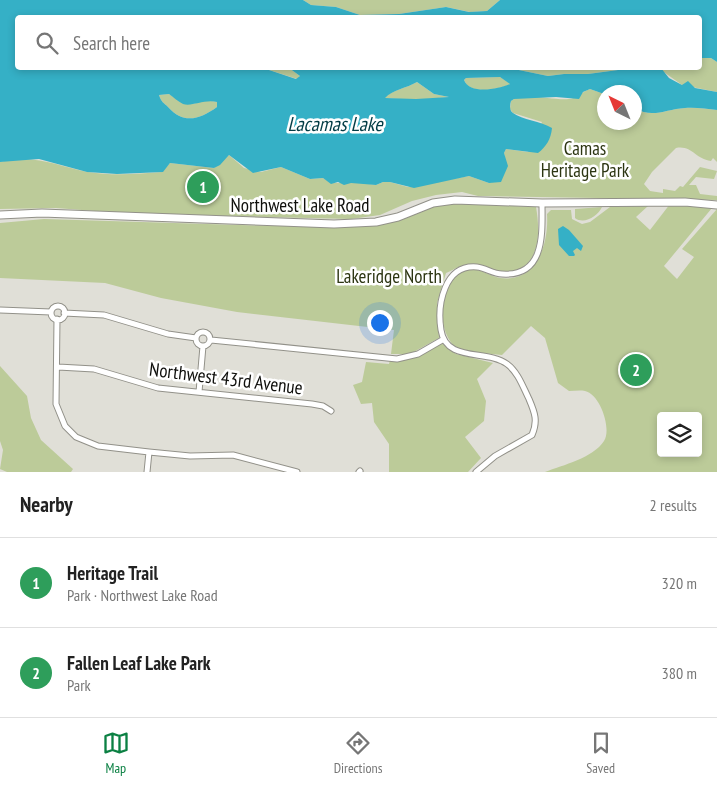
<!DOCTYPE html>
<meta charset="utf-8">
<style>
:root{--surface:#fff;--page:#f2f2f2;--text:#222;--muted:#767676;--line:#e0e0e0;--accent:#0b8043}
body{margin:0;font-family:"PT Sans Narrow",sans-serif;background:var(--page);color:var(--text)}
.controls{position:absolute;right:15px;bottom:15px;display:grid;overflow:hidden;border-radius:5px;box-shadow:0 2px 8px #0003}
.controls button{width:45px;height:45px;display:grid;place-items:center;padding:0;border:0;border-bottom:1px solid var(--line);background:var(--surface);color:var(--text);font:25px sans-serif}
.compass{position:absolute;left:597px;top:85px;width:45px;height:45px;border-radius:50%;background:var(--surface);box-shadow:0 2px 8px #0003;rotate:317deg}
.you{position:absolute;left:379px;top:322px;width:18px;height:18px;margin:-12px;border:4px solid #fff;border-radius:50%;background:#1a73e8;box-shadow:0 0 0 8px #1a73e833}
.badge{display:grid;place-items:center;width:32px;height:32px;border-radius:50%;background:var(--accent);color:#fff;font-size:16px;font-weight:700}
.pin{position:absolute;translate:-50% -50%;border:2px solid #fff;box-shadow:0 1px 5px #0006}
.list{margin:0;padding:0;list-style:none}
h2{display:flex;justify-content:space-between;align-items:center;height:65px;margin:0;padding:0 20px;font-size:21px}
h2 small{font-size:16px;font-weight:400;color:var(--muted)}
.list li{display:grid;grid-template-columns:32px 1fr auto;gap:15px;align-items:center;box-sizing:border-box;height:90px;padding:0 20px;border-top:1px solid var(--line)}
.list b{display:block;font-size:19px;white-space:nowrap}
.list p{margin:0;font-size:16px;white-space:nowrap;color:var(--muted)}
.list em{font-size:16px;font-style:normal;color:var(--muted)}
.icon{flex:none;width:28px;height:28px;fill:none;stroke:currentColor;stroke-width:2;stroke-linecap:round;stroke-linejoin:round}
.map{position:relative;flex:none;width:717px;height:472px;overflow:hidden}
.search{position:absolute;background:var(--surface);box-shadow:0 2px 8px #0003;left:15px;right:15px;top:15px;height:55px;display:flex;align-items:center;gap:12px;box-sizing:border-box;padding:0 18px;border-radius:5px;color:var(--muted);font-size:19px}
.sheet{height:245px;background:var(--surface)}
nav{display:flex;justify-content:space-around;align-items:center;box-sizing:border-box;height:70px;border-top:1px solid var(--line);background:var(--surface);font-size:14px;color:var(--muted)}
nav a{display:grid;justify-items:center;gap:2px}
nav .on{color:var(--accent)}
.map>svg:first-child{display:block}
.green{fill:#bccb99;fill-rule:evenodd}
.water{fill:#35b0c6;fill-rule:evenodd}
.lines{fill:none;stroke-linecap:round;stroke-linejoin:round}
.street-casing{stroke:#929189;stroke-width:7}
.secondary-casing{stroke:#929189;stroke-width:9}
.street{stroke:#fff;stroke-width:5}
.secondary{stroke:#fff;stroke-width:7}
.labels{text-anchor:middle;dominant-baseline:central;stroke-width:5;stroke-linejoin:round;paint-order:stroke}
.park-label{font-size:19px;fill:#2d3613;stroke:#fff}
.street-label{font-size:19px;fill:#0f0f0c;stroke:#fff}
.water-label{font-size:20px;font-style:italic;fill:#033c45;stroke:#fff}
</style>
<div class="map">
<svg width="717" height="472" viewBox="0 0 717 472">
<rect width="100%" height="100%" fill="#e0dfd7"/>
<path class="green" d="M303,0H500L487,11L470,12L446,7L399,14L360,15L336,7L311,5Z
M700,58H711L717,62V92L682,85L661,70V68H700Z
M270,68H289L300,76L297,79L269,70Z
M509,68H633L588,74H564L548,76Z
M500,77L511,84C498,89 470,96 464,80L466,78Z
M417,82L434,94L449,97L416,100L384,98C392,90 407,88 417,82Z
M590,89L604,94V122H634L635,108C652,119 666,109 685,108C695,107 707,109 717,110V162L713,158L711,161C695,159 692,145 676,148L652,172L644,184L650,191L663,193V189L675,191L680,186L683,187L700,167L717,171L714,179L696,177L689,185H696L700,194L717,196V200L478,196L462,192L436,195L412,201L380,215L351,219L134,214L56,208L0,209V162C34,153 57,166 88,172C113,176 138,174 162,172L170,163L214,168L229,155L244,168L261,172L281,167L310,179L323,178L331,183H362L376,185L383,182H390L408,187L469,176L489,183L505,159L504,153L506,149L528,152L542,122L513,113L510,109L511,101C524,91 554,101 569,99C575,99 583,91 590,89Z
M169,94L184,104H193L206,100L217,102V107C200,119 184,125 168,107C164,103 161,102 159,95Z
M442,203L536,207C541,235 540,273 502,272C493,271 484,265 476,264C465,262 455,269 446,273L437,303L439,338L410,354H391L394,330L237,312L161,298L105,283L0,278V223L44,219L276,226L382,223Z
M670,204L712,208L664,266L677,279L694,257L682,249L717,209V472H545C563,465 593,458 604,441C612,429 600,394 585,391C580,390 574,391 569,391L558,383L545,338L531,326L502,355L461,351C436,339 436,285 460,272C475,263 486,276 500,278C537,283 549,243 547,214L551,210H571L572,219L582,224L590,222L610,207L645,205L648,206L636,217L650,230ZM661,416H698V453H661Z
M602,207C598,216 584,225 575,218V209Z
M441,343L456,354L493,363L477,379L486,401L484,421L465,437L481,458L468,472H389V444L374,422L372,403L361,404L353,385L362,382L366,362L389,364L390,360C411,359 424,355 441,343Z
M0,366L27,396L31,418L41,440L73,469L71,472H7L0,469L3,450L0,441Z"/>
<path class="water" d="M0,0H303L311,5L336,7L360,15L399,14L446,7L469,12L487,11L500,0H717V62L711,58H700V18H18V68H270L269,70L296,79L300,76L289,68H509L548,76L564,74H588L633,68H661L669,78L682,85L688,81L695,88L717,92V110C707,109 695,107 685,108C666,109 652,119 635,108L634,92L604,94L590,89L583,92L579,99L556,97L514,99L511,101C510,105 509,110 513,113C522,120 541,121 552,128C551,139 546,147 538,153L506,149L504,153L508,166L501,182L489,183L469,176L414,188L390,182H383L376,185L351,183L344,185L338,182L331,184L323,178L310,179L281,167L253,173L229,155L220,165L214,168L170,163L163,172L117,174L87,172L39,159L0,162ZM500,77L510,84C498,89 470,95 464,80L466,78ZM417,82L434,94L449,97L416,99L385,98C392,90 407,88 417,82ZM169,94C173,97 179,102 183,104C192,107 204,99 217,102V107C200,119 184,125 168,107C164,103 161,102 159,95Z
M563,226L569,230L583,246L581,251L577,248L573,251L575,255L574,256H569L559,245L558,229Z"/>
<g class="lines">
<defs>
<path id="street" d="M51 313a7 7 0 1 1 14 0a7 7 0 1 1-14 0Z
M0,310L51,312
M64,313L104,315L168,334L196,338
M57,319L56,404L65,426L76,437L98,446L149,452L190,456L233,455L297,472
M196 339a7 7 0 1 1 14 0a7 7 0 1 1-14 0Z
M211,340L397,359L418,354L444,339
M58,367L94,369L158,388L312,404L323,406L331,411
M199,392L203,346
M147,472L149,452
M359,472L360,471
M476,472L495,456L532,435C538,421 535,413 529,399C523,387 518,372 507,364C487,349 446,363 441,330C437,305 444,264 477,267C486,268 493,274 502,274C546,277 542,232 542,203"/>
<path id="secondary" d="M0,215L42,213L334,224L376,222L398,217L433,203L455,200L542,203L685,202L717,205"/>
</defs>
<use href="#street" class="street-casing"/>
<use href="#secondary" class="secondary-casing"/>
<use href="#street" class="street"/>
<use href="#secondary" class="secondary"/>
</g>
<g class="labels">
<g class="park-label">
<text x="585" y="148">Camas<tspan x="585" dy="22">Heritage Park</tspan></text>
<text x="389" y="276">Lakeridge North</text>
</g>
<g class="street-label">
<text x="300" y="205">Northwest Lake Road</text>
<text transform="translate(226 378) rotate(7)">Northwest 43rd Avenue</text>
</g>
<g class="water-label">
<text x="335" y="124">Lacamas Lake</text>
</g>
</g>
</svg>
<div class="controls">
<button><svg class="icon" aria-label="layers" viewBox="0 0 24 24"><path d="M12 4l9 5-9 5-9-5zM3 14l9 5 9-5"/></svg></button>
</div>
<svg class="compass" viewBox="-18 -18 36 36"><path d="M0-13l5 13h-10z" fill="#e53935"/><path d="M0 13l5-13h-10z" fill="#767676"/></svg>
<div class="you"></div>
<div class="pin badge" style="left:203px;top:187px;background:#2e9e5b">1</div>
<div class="pin badge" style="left:636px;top:370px;background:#2e9e5b">2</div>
<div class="search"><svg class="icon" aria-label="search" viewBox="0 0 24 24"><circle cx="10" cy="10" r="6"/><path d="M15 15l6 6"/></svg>Search here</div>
</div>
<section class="sheet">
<h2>Nearby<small>2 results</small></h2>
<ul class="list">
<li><span class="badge" style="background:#2e9e5b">1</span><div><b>Heritage Trail</b><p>Park · Northwest Lake Road</p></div><em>320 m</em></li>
<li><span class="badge" style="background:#2e9e5b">2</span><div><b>Fallen Leaf Lake Park</b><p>Park</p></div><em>380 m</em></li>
</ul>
</section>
<nav>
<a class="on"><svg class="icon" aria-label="map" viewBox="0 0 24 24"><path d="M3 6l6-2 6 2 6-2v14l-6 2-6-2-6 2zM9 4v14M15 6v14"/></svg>Map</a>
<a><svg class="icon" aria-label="directions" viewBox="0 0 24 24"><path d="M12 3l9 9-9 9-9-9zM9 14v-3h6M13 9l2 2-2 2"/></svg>Directions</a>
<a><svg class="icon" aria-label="saved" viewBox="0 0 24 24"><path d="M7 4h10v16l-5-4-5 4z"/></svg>Saved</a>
</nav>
